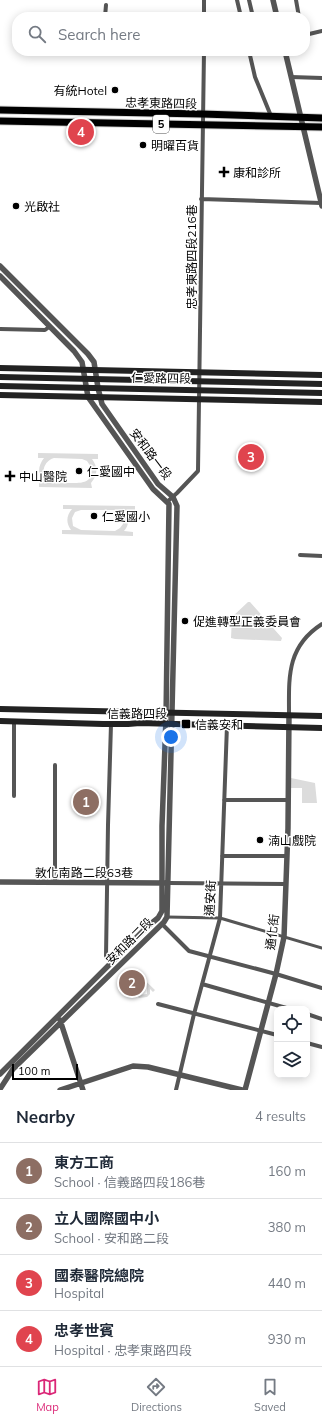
<!DOCTYPE html>
<meta charset="utf-8">
<style>
:root{--surface:#fff;--page:#f2f2f3;--text:#1f2937;--muted:#747a83;--line:#e0e1e3;--accent:#db2777}
body{margin:0;font-family:Mulish,"Noto Sans TC",sans-serif;background:var(--page);color:var(--text)}
.controls{position:absolute;right:12px;bottom:12px;display:grid;overflow:hidden;border-radius:8px;box-shadow:0 2px 10px #0003}
.controls button{width:36px;height:36px;display:grid;place-items:center;padding:0;border:0;border-bottom:1px solid var(--line);background:var(--surface);color:var(--text);font:20px sans-serif}
.scale{position:absolute;left:12px;bottom:10px;width:66px;box-sizing:border-box;padding-left:4px;border:2px solid #000;border-top:0;font-size:11px;line-height:14px;white-space:nowrap;color:#000;-webkit-text-stroke:3px #fff;paint-order:stroke}
.you{position:absolute;left:171px;top:737px;width:14px;height:14px;margin:-10px;border:3px solid #fff;border-radius:50%;background:#1a73e8;box-shadow:0 0 0 6px #1a73e833}
.badge{display:grid;place-items:center;width:26px;height:26px;border-radius:50%;background:var(--accent);color:#fff;font-size:13px;font-weight:700}
.pin{position:absolute;translate:-50% -50%;border:2px solid #fff;box-shadow:0 1px 4px #0006}
.list{margin:0;padding:0;list-style:none}
h2{display:flex;justify-content:space-between;align-items:center;height:52px;margin:0;padding:0 16px;font-size:17px}
h2 small{font-size:13px;font-weight:400;color:var(--muted)}
.list li{display:grid;grid-template-columns:26px 1fr auto;gap:12px;align-items:center;box-sizing:border-box;height:56px;padding:0 16px;border-top:1px solid var(--line)}
.list b{display:block;font-size:15px;white-space:nowrap}
.list p{margin:0;font-size:13px;white-space:nowrap;color:var(--muted)}
.list em{font-size:13px;font-style:normal;color:var(--muted)}
.icon{flex:none;width:22px;height:22px;fill:none;stroke:currentColor;stroke-width:2;stroke-linecap:round;stroke-linejoin:round}
.map{position:relative;flex:none;width:322px;height:1090px;overflow:hidden}
.search{position:absolute;background:var(--surface);box-shadow:0 2px 10px #0003;left:12px;right:12px;top:12px;height:44px;display:flex;align-items:center;gap:10px;box-sizing:border-box;padding:0 14px;border-radius:16px;color:var(--muted);font-size:15px}
.sheet{height:276px;background:var(--surface)}
nav{display:flex;justify-content:space-around;align-items:center;box-sizing:border-box;height:56px;border-top:1px solid var(--line);background:var(--surface);font-size:11px;color:var(--muted)}
nav a{display:grid;justify-items:center;gap:2px}
nav .on{color:var(--accent)}
.map>svg:first-child{display:block}
.green{fill:#dcdcdc;fill-rule:evenodd}
.lines{fill:none;stroke-linecap:round;stroke-linejoin:round}
.primary-casing{stroke:#dbdbdb;stroke-width:9}
.pedestrian{stroke:#555;stroke-width:3}
.minor{stroke:#555;stroke-width:4}
.tertiary{stroke:#555;stroke-width:5.5}
.secondary{stroke:#222;stroke-width:6}
.primary{stroke:#000;stroke-width:7}
.poi-dot{fill:#000;stroke:#fff;stroke-width:1.5}
.labels{text-anchor:middle;dominant-baseline:central;stroke-width:3;stroke-linejoin:round;paint-order:stroke}
.shield{fill:#fff;stroke:#4c4c4c;stroke-width:1}
.shield-label{font-size:11px;font-weight:bold;fill:#000}
.poi-label{font-size:12px;fill:#000;stroke:#fff;text-anchor:start}
.street-label{font-size:12px;fill:#000;stroke:#fff}
</style>
<div class="map">
<svg width="322" height="1090" viewBox="0 0 322 1090">
<rect width="100%" height="100%" fill="#fff"/>
<path class="green" d="M38,453L98,454V459H92C98,467 98,475 91,483L92,488L39,487V483L44,482C37,474 38,466 44,458H38ZM54,458L82,459L87,461L91,467C94,485 79,483 67,483C62,483 56,484 51,482C39,476 43,461 54,458Z
M63,505L135,506V511H124C130,518 129,525 124,531L133,532V536L62,534V530H71C66,523 66,516 72,509H63ZM81,510H115L119,512L122,515L123,524L120,528L115,531L81,530L73,526L72,518L75,512Z
M248,602H250L282,638L281,641L235,639L231,638L232,617Z
M291,778L315,783L317,803H302V788H291Z
M80,794H89L90,812L81,813Z
M132,968L155,990L153,992L150,989V994L147,997L139,998L123,981L125,972L131,970ZM131,973L134,974L147,987V994L139,995L126,982L127,975Z"/>
<g class="lines">
<defs>
<path id="primary" d="M0,110L202,114L322,118
M0,121L322,127"/>
</defs>
<use href="#primary" class="primary-casing"/>
<path class="pedestrian" d="M167,917L220,918L322,948"/>
<path class="minor" d="M237,0L241,17
M249,0L253,17
M296,0L299,17
M105,17L106,5
M204,17V0
M305,35L322,31
M249,51L255,77L271,116
M291,77L322,78
M201,199L321,203
M0,329L45,330L49,327
M167,502L177,493L198,471L204,51
M300,555L322,556
M289,715C289,678 286,647 322,624
M55,765V882
M14,796V722
M224,800H288
M222,856H287
M169,883L286,884
M162,924L189,951L276,974L322,988
M106,956L108,825L111,724
M202,984L290,1009
M158,1004L277,1035
M307,1014L322,1019
M307,1043L322,1047
M176,1090L194,1014L220,918L227,725"/>
<path class="tertiary" d="M273,0L277,17
M285,51L322,206
M0,266L88,354L94,362L98,388L102,404L158,484L173,497L177,506L167,917L164,922L13,1069L0,1089
M0,276L74,351L82,362L88,397L153,489L169,504L166,718L162,826V911L158,918L147,927L0,1074
M0,882L166,883
M60,1020L83,1090
M60,1090L133,1066L148,1067L242,1090
M245,1090L276,974L284,937L288,828L289,715"/>
<path class="secondary" d="M0,368L322,375
M0,377L322,384
M0,386L322,393
M0,395L322,402
M0,709L322,716
M0,721L103,724H128L140,723L322,728"/>
<use href="#primary" class="primary"/>
</g>
<g class="poi-dot">
<circle cx="115" cy="90" r="4"/>
<circle cx="143" cy="145" r="4"/>
<path d="M222 166h4v4h4v4h-4v4h-4v-4h-4v-4h4z"/>
<circle cx="16" cy="206" r="4"/>
<circle cx="79" cy="471" r="4"/>
<path d="M8 470h4v4h4v4h-4v4h-4v-4h-4v-4h4z"/>
<circle cx="94" cy="516" r="4"/>
<circle cx="185" cy="621" r="4"/>
<rect x="181" y="719" width="10" height="10" rx="2"/>
<circle cx="260" cy="840" r="4"/>
</g>
<g class="labels">
<rect class="shield" x="153" y="115" width="16" height="18" rx="3"/>
<g class="shield-label">
<text x="161" y="124">5</text>
</g>
<g class="poi-label">
<text x="107" y="90" text-anchor="end">有統Hotel</text>
<text x="151" y="145">明曜百貨</text>
<text x="233" y="172">康和診所</text>
<text x="24" y="206">光啟社</text>
<text x="87" y="471">仁愛國中</text>
<text x="19" y="476">中山醫院</text>
<text x="102" y="516">仁愛國小</text>
<text x="193" y="621">促進轉型正義委員會</text>
<text x="195" y="724">信義安和</text>
<text x="268" y="840">湳山戲院</text>
</g>
<g class="street-label">
<text transform="translate(161 103) rotate(1)">忠孝東路四段</text>
<text transform="translate(191 257) rotate(-90)">忠孝東路四段216巷</text>
<text transform="translate(161 378) rotate(1)">仁愛路四段</text>
<text transform="translate(151 454) rotate(53)">安和路一段</text>
<text x="137" y="713">信義路四段</text>
<text x="84" y="872">敦化南路二段63巷</text>
<text transform="translate(210 898) rotate(-87)">通安街</text>
<text transform="translate(272 932) rotate(-83)">通化街</text>
<text transform="translate(129 941) rotate(-45)">安和路二段</text>
</g>
</g>
</svg>
<div class="controls">
<button><svg class="icon" aria-label="locate" viewBox="0 0 24 24"><circle cx="12" cy="12" r="6"/><path d="M12 2v4M12 18v4M2 12h4M18 12h4"/></svg></button>
<button><svg class="icon" aria-label="layers" viewBox="0 0 24 24"><path d="M12 4l9 5-9 5-9-5zM3 14l9 5 9-5"/></svg></button>
</div>
<div class="scale">100 m</div>
<div class="you"></div>
<div class="pin badge" style="left:86px;top:802px;background:#8d6e63">1</div>
<div class="pin badge" style="left:132px;top:983px;background:#8d6e63">2</div>
<div class="pin badge" style="left:251px;top:457px;background:#e0444e">3</div>
<div class="pin badge" style="left:81px;top:132px;background:#e0444e">4</div>
<div class="search"><svg class="icon" aria-label="search" viewBox="0 0 24 24"><circle cx="10" cy="10" r="6"/><path d="M15 15l6 6"/></svg>Search here</div>
</div>
<section class="sheet">
<h2>Nearby<small>4 results</small></h2>
<ul class="list">
<li><span class="badge" style="background:#8d6e63">1</span><div><b>東方工商</b><p>School · 信義路四段186巷</p></div><em>160 m</em></li>
<li><span class="badge" style="background:#8d6e63">2</span><div><b>立人國際國中小</b><p>School · 安和路二段</p></div><em>380 m</em></li>
<li><span class="badge" style="background:#e0444e">3</span><div><b>國泰醫院總院</b><p>Hospital</p></div><em>440 m</em></li>
<li><span class="badge" style="background:#e0444e">4</span><div><b>忠孝世賓</b><p>Hospital · 忠孝東路四段</p></div><em>930 m</em></li>
</ul>
</section>
<nav>
<a class="on"><svg class="icon" aria-label="map" viewBox="0 0 24 24"><path d="M3 6l6-2 6 2 6-2v14l-6 2-6-2-6 2zM9 4v14M15 6v14"/></svg>Map</a>
<a><svg class="icon" aria-label="directions" viewBox="0 0 24 24"><path d="M12 3l9 9-9 9-9-9zM9 14v-3h6M13 9l2 2-2 2"/></svg>Directions</a>
<a><svg class="icon" aria-label="saved" viewBox="0 0 24 24"><path d="M7 4h10v16l-5-4-5 4z"/></svg>Saved</a>
</nav>
